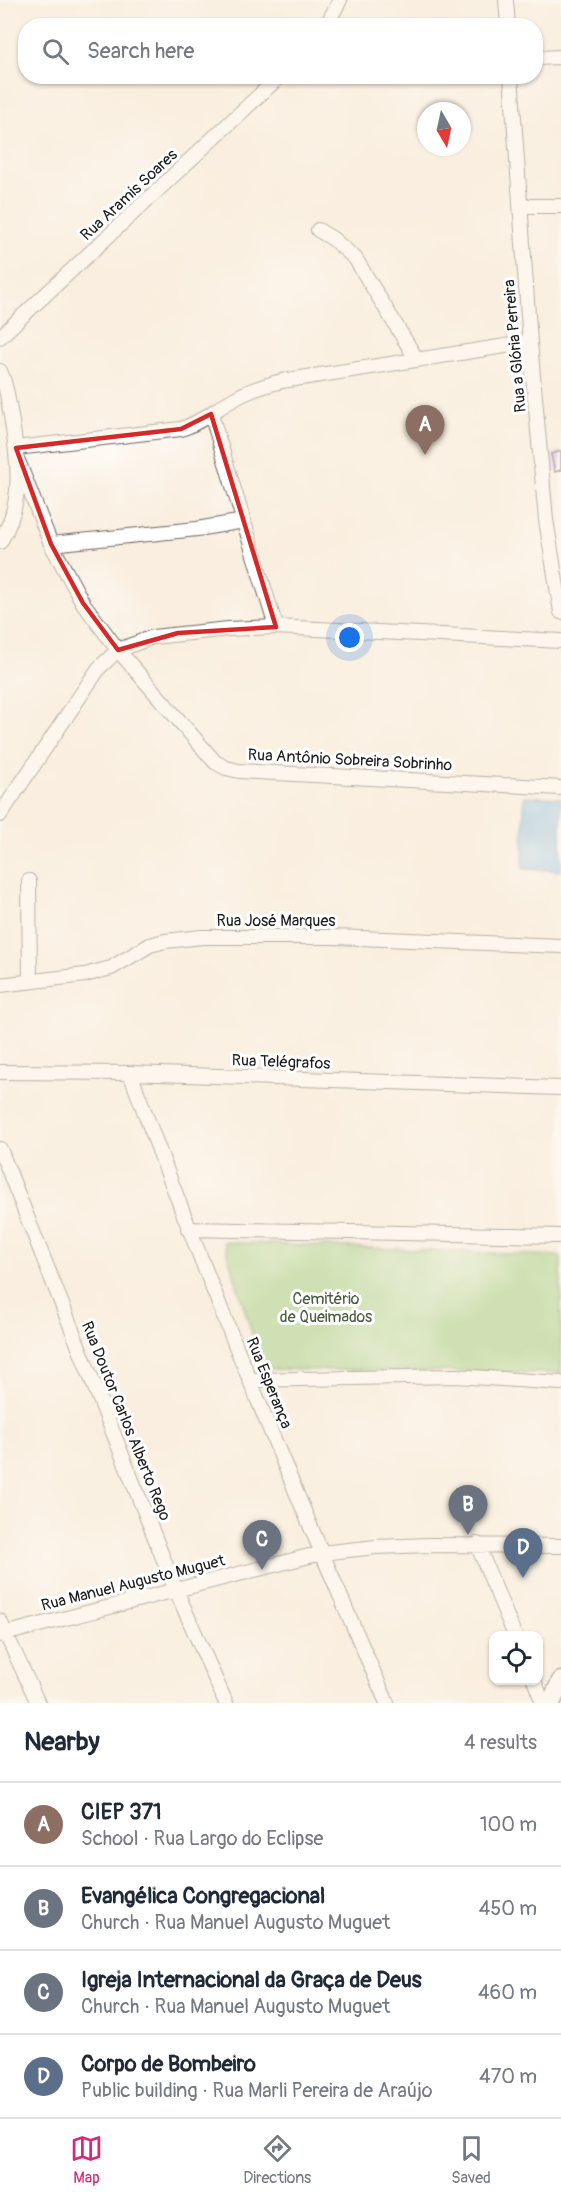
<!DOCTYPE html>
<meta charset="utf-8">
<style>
:root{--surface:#fff;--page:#f2f2f3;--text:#1f2937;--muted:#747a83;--line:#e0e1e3;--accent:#db2777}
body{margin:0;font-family:Pangolin,sans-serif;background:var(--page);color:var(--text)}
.controls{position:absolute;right:18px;bottom:18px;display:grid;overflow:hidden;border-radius:12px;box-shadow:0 2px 4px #0004}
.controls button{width:54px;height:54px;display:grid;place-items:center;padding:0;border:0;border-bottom:2px solid var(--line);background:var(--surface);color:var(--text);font:30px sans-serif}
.compass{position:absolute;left:417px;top:102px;width:54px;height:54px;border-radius:50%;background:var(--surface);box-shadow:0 2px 4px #0004;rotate:171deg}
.you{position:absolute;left:350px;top:638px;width:21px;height:21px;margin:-15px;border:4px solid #fff;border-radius:50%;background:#1a73e8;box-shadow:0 0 0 9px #1a73e833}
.badge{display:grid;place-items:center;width:39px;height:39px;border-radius:50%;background:var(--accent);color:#fff;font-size:20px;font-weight:700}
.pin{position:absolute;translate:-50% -50px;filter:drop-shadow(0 2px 3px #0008)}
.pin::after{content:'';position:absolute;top:32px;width:21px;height:18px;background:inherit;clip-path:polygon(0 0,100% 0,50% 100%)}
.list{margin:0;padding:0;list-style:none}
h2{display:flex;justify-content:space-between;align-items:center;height:78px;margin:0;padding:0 24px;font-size:26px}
h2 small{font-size:20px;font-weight:400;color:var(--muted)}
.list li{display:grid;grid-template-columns:39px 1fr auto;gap:18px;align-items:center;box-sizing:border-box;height:84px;padding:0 24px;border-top:2px solid var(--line)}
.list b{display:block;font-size:22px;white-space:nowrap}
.list p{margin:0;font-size:20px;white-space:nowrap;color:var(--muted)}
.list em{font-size:20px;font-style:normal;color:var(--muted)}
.icon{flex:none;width:33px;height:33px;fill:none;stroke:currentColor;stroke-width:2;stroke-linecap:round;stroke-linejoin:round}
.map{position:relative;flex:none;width:561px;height:1703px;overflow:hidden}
.search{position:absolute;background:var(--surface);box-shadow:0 2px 4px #0004;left:18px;right:18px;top:18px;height:66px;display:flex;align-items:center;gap:15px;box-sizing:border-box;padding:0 21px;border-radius:24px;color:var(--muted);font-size:22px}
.sheet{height:414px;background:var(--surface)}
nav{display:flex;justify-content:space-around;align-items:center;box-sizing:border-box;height:84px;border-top:2px solid var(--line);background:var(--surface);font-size:16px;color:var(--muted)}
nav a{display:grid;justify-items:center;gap:3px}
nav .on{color:var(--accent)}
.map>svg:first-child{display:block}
.green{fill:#9cd080;stroke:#5c764e;stroke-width:1.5}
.water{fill:#66acdc;stroke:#41647c;stroke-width:1.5}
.building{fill:#d8abef}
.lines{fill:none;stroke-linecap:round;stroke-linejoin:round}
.minor-casing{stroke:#696660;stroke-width:16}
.major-casing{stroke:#696660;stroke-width:21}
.minor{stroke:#fff;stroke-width:14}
.major{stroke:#fff;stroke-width:18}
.marked{fill:none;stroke:#d62828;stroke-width:4.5;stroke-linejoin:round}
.labels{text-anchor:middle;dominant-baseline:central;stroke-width:6;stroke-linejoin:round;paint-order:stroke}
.street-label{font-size:16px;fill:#1c1c1c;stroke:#fff}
.park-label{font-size:16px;fill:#495b3f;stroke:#fff}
</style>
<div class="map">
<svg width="561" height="1703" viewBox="0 0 561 1703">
<rect width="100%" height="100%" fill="#fff"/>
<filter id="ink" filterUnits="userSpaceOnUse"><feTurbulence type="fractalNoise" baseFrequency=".0167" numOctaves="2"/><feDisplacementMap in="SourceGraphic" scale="12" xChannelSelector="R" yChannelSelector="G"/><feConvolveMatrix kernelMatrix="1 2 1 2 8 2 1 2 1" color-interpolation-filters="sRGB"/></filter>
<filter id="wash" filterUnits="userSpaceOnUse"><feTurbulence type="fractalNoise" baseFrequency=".008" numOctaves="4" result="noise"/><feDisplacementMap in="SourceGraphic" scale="24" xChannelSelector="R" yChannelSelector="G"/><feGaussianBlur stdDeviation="1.35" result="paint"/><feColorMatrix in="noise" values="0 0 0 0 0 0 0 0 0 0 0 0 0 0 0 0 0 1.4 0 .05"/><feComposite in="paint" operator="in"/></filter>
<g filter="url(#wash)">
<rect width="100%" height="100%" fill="#f9eedf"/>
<path class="green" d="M224,1242L561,1256V1373L263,1369Z"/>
<path class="water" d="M524,796L561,798V871L523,869Z"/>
<g id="blocks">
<path class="building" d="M561,451V470L555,472L551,454Z"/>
</g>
</g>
<g filter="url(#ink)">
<use href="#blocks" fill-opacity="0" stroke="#696660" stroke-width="1.5"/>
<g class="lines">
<defs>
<path id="minor" d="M506,0L508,26
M326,26L340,0
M536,58L561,57
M511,76L530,342L546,520L561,612
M520,206H561
M318,230L333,239L355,258L417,360
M0,337L280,76
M0,371C7,385 8,401 11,416C18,460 25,502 0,542
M211,414L276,627
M16,448L181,429C201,423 215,409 234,399C249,390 266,385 282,381L530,342
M18,461L51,544L83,603L118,650L215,762L226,768L239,771L561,788
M51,544L197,529L244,521
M0,815L99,668L118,650L153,637L228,629L276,627L561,641
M29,881L30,981
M0,985L85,975L111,968L150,945L165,941L202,937H334L561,946
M0,1072L130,1073L561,1088
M130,1073C209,1286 295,1495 387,1703
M0,1149L175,1588L226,1703
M188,1229L561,1236
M250,1380L456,1376L561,1383
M477,1544L515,1636
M0,1621L38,1703
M0,1635L321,1553L376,1547L430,1545L561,1546
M534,1680L543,1703"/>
<path id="major" d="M551,1703L561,1681"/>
</defs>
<use href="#minor" class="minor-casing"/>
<use href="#major" class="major-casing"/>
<use href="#minor" class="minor"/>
<use href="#major" class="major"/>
</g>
</g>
<path d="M0 0H561V1703H0ZM211,414L276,627L178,633L118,650L83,603L51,544L16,448L181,429Z" fill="#f9eedf" fill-opacity=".55" fill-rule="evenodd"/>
<path class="marked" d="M211,414L276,627L178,633L118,650L83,603L51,544L16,448L181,429Z"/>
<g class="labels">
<g class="street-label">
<text transform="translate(129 195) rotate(-43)">Rua Aramis Soares</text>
<text transform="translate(515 346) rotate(-95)">Rua a Glória Perreira</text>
<text transform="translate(350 760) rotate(3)">Rua Antônio Sobreira Sobrinho</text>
<text x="276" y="921">Rua José Marques</text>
<text transform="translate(281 1062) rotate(2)">Rua Telégrafos</text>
<text transform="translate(269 1383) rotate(68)">Rua Esperança</text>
<text transform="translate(126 1421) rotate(68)">Rua Doutor Carlos Alberto Rego</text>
<text transform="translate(133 1583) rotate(-14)">Rua Manuel Augusto Muguet</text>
</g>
<g class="park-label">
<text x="326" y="1299">Cemitério<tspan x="326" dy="18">de Queimados</tspan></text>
</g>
</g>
</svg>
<div class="controls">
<button><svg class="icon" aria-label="locate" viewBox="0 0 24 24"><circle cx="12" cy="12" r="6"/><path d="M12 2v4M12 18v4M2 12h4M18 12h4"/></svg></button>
</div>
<svg class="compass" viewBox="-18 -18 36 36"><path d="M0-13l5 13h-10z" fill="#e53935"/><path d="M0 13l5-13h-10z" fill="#747a83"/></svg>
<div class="you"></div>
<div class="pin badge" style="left:425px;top:455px;background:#8d6e63">A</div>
<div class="pin badge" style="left:468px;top:1535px;background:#6b7280">B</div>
<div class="pin badge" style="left:262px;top:1570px;background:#6b7280">C</div>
<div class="pin badge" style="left:523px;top:1578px;background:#5c6f8a">D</div>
<div class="search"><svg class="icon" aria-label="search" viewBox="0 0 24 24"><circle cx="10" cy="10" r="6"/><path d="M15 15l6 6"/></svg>Search here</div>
</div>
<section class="sheet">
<h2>Nearby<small>4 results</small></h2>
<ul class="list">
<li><span class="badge" style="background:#8d6e63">A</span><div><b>CIEP 371</b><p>School · Rua Largo do Eclipse</p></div><em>100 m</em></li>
<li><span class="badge" style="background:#6b7280">B</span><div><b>Evangélica Congregacional</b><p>Church · Rua Manuel Augusto Muguet</p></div><em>450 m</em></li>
<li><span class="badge" style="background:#6b7280">C</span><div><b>Igreja Internacional da Graça de Deus</b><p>Church · Rua Manuel Augusto Muguet</p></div><em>460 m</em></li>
<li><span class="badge" style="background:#5c6f8a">D</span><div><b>Corpo de Bombeiro</b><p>Public building · Rua Marli Pereira de Araújo</p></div><em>470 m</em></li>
</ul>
</section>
<nav>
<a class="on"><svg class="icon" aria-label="map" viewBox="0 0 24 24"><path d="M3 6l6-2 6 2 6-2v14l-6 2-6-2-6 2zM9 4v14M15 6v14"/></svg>Map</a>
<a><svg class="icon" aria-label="directions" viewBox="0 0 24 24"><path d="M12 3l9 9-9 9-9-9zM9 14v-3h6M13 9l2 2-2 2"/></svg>Directions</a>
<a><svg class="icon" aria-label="saved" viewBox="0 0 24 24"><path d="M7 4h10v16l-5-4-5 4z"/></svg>Saved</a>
</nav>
